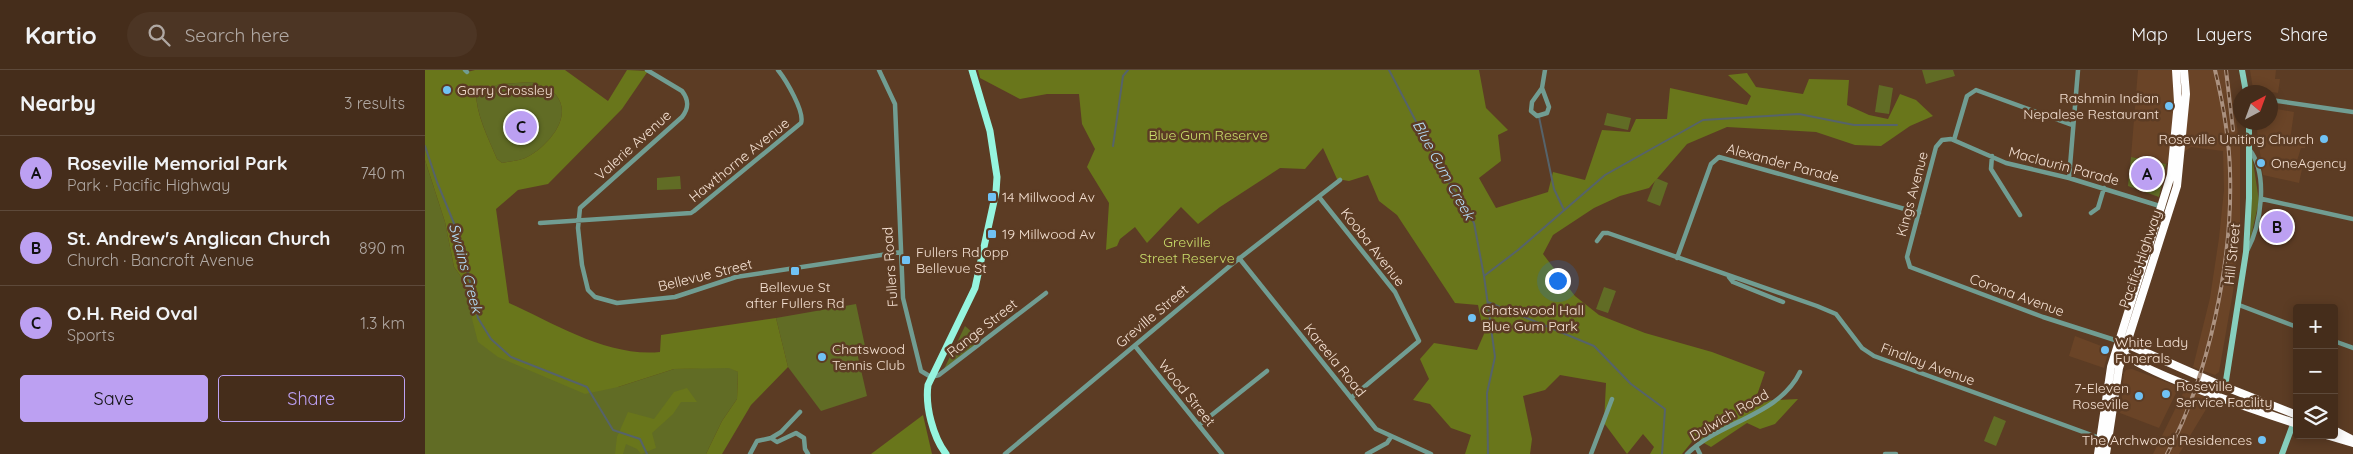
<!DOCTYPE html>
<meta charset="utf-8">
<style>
:root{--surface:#452d1b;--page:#4c3524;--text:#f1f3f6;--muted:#b0a8a3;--line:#5d493a;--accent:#bca0f2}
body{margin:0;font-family:Quicksand,sans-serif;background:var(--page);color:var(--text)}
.controls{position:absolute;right:15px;bottom:15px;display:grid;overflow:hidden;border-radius:5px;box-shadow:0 2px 12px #0003}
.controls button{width:45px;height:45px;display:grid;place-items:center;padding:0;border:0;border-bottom:1px solid var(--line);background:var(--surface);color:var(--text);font:25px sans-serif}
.compass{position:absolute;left:1808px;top:15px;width:45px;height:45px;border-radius:50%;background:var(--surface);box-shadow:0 2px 12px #0003;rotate:41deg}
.you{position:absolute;left:1132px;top:210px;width:18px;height:18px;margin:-12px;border:4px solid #fff;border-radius:50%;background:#1a73e8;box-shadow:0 0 0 8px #1a73e833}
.badge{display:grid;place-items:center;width:32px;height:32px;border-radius:50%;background:var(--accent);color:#111;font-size:16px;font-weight:700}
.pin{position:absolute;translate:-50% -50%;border:2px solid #fff;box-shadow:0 1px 5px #0006}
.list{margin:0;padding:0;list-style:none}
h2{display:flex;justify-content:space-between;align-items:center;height:65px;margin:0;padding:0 20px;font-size:21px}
h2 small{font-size:16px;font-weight:400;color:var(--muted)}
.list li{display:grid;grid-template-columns:32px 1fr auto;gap:15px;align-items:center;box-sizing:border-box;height:75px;padding:0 20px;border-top:1px solid var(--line)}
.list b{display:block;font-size:19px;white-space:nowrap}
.list p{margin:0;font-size:16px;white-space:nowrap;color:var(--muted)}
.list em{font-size:16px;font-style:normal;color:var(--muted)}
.actions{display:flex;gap:10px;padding:15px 20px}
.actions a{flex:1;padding:11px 0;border:1px solid var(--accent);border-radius:5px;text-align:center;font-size:18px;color:var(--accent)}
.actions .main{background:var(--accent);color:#111}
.icon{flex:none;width:28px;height:28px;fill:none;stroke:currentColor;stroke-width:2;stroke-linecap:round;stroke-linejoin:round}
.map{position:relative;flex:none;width:1928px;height:384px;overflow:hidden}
header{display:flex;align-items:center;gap:30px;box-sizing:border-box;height:70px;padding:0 25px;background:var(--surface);border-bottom:1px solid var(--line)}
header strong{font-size:24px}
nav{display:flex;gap:28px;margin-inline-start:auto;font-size:18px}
.search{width:350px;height:45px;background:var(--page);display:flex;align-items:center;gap:12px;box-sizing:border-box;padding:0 18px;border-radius:28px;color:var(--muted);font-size:19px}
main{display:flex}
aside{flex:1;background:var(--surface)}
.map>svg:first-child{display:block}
.built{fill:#6a4427}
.green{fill:#616c25}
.forest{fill:#69761b;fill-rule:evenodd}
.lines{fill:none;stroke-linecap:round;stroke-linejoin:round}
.stream{stroke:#56636a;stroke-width:2}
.street{stroke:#719d92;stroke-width:4.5}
.secondary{stroke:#87cfbd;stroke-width:6}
.primary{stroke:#96f5df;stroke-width:7}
.highway{stroke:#fefefe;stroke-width:8}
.rail-casing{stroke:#ac9280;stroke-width:4}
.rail{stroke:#5c3c24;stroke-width:2;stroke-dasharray:5.5;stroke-linecap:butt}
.poi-dot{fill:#70c2f4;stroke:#5c3c24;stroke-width:2}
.labels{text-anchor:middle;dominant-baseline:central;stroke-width:5;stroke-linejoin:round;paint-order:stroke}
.poi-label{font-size:14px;fill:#f4e0d2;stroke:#5c3c24;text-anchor:start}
.park-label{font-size:14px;fill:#cbdf6b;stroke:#5c3c24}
.street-label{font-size:14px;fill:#f4e0d2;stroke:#5c3c24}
.water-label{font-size:15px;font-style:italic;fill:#b4dcf8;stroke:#5c3c24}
</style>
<header>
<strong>Kartio</strong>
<div class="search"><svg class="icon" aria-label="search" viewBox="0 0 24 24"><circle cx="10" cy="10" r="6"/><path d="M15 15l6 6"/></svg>Search here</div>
<nav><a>Map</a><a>Layers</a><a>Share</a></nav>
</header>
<main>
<aside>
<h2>Nearby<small>3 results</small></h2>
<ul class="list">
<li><span class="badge">A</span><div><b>Roseville Memorial Park</b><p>Park · Pacific Highway</p></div><em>740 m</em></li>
<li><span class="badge">B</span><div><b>St. Andrew's Anglican Church</b><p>Church · Bancroft Avenue</p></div><em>890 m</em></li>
<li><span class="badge">C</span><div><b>O.H. Reid Oval</b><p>Sports</p></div><em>1.3 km</em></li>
</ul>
<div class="actions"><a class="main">Save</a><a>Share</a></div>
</aside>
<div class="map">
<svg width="1928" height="384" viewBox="0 0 1928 384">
<rect width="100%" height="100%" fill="#5c3c24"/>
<path class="built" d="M1713,0H1803L1815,76V161L1808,222L1794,302L1790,305L1768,297L1785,228L1794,168L1799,120L1798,81L1766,77L1741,94L1706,87Z
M1825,0H1851L1850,9H1855L1853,23L1828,19Z
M1846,38L1869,42L1865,70L1881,72L1880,78H1876L1870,97L1877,99L1874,113L1838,105L1831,53L1846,52Z
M1650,266L1684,279L1679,298L1644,286Z
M1707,299L1754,317L1734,358L1695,343L1699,303L1701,300Z
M1760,319L1779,326L1783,336L1754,384H1728Z"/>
<path class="green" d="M1497,0H1528L1530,6L1501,14Z
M107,12C115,15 126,19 131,25C149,47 122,76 104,86C96,91 86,91 77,93L72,89C63,67 51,45 51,21L75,14Z
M1454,15L1468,18L1464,44L1450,42Z
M1182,43L1206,48L1203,60L1179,55Z
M1827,85L1834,131L1825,171Z
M1706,87L1741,94L1734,127L1703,116Z
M0,90L20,152L29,197L48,223L47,249L193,317L249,299L304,297L313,302L312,329L297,351L281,384H0Z
M255,106L256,119L232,120V108Z
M1231,108L1243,113L1235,136L1222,131Z
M1179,217L1191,221L1183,243L1171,239Z
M431,234L440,276L431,278L442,326L396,341L363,297L351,248Z
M540,256L556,270L519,299Z
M1569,346L1581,351L1571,376L1559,371Z"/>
<path class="forest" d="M0,0H40L42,2L50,0H140L183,31L202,0L223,1L197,39L123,114L93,120L71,139L84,233C131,254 182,287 235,282L236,265L351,248L363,297L326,335L297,384H281L297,351L312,329L313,302L304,298L249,299L193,317L160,324L73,287L53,272L47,249L48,223L29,197L20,152L0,90ZM107,12C115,15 126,19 131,25C149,47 122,76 104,86C96,91 86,91 77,93L72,89C63,67 51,45 51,22L75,14Z
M553,0H1054L1061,38L1083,60L1073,65L1076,91L1054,108L1071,138L1123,122L1128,102L1160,110L1177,60L1205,62L1211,49H1242L1245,18L1322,35L1326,26L1303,5L1322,3L1331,17L1378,24L1384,9L1424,10L1422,35L1444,45L1463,49L1475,24L1491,30L1508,46L1485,56L1456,76L1430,75L1391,62L1302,57L1262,74L1224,118L1195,126L1169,138L1128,165L1118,184L1150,226L1174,245L1220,263L1287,282L1340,302L1330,331L1373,329L1350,354L1335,359L1322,353L1286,377L1270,368L1257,384H1225L1229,377L1218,364L1202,384L1179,353L1181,313L1135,305L1120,320L1098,326L1107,369L1105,384H1040L1046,365L1026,358L1005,334L988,330L1004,309L995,289L1009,273L1052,280L1059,264L1053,235L1030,233L972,145L954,131L943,105L924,111L912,109L898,78L880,99L855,98L795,137L773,154L756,137L722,173L710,157L695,169L692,176L681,180L684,133L662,97L670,79L657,54L654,24H622L595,29L555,8Z
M262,318L272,332H256L248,344L227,363L231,378L216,384L212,379L201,374L198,384H190L192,367L203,342L229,349L249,322Z
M498,345L507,384H446Z"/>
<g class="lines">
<path class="stream" d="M964,0L1018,103L1049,153L1059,206L1070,287L1062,323L1063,384
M1114,47L1129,119L1139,140
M0,76L12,112L35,168L53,248L66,269L86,287L162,317L188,360L215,369L222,384
M688,76L698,6L703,0
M1059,206L1093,180L1180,105L1278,50L1374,44L1429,55H1472
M1063,232L1169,276L1206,314L1240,339L1237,384"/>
<path class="street" d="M40,0L42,2
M222,0L257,21C264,30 264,38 257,47L155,138L153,158L157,195L163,220L170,227L192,233L250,227L311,207L476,182
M454,0L470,34L478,228L496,301L506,307L514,305L621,223
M1117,18L1124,37L1122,43L1112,46L1106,41L1107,32L1117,18L1120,0
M1846,30L1928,42
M1529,70L1542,26L1551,20L1647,55
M1567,86L1566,99L1595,145
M1644,108L1653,0
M894,127L970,222L994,271L926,328
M1837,129L1928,149
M1666,143L1673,138L1679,118
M115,153L266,143L269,141L376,53C380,42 361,10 353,0
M1172,171L1178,163H1183L1392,236L1411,244L1437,278L1449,286L1683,371
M1822,181C1836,155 1844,104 1824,79
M814,188L951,359L1006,384
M1252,188L1286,94L1294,87L1494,143
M1304,207L1308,212L1358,232
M1814,235L1872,257
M1693,271L1618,247L1485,197L1482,187L1511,77L1517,70L1526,69L1581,93L1644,108L1738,137
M1909,271L1928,278
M710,276L797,384
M774,355L842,301
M346,368L356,362L375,342
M1271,376L1275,384
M325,384L332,371L346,368L352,372L371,363L379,368L380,379L383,384
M580,384L806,195L915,110
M942,384L962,373L966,367
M1166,384L1187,329
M1262,384C1295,351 1354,346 1375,302
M1460,384H1471"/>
<path class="secondary" d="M1817,0L1821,22
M1800,317L1821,182L1824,128V52
M1857,384L1870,349"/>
<path class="primary" d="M521,384C508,367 500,336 503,315L550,218L571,122L572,107L565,61L547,0"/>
<path class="highway" d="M1697,272L1788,312L1872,345
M1697,280C1704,299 1845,345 1872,354
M1909,360L1928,370
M1901,365L1928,373
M1673,384L1686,297L1746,105L1753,32L1751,0
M1681,384L1694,298L1752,116L1761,24L1759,0"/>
<defs>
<path id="rail" d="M1801,0L1808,60
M1742,384C1784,306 1808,190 1805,101C1804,67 1798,33 1790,0"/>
</defs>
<use href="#rail" class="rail-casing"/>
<use href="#rail" class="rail"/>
</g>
<g class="poi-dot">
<circle cx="22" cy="20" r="5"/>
<circle cx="1744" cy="36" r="5"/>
<circle cx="1899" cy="69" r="5"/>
<circle cx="1836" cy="93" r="5"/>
<rect x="562" y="122" width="10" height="10" rx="2.5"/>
<rect x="562" y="159" width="10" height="10" rx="2.5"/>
<rect x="476" y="185" width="10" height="10" rx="2.5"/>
<rect x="365" y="196" width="10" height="10" rx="2.5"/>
<circle cx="1047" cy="248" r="5"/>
<circle cx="1680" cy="280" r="5"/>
<circle cx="397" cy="287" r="5"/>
<circle cx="1741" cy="324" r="5"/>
<circle cx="1714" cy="326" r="5"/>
<circle cx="1837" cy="370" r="5"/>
</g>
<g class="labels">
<g class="poi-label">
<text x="32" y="20">Garry Crossley</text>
<text x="1734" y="28" text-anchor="end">Rashmin Indian<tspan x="1734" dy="16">Nepalese Restaurant</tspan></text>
<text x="1889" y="69" text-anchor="end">Roseville Uniting Church</text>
<text x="1846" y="93">OneAgency</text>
<text x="577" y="127">14 Millwood Av</text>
<text x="577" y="164">19 Millwood Av</text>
<text x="491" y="182">Fullers Rd opp<tspan x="491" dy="16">Bellevue St</tspan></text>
<text x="370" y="217" text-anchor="middle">Bellevue St<tspan x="370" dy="16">after Fullers Rd</tspan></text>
<text x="1057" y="240">Chatswood Hall<tspan x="1057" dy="16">Blue Gum Park</tspan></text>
<text x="1690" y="272">White Lady<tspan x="1690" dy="16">Funerals</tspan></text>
<text x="407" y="279">Chatswood<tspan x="407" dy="16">Tennis Club</tspan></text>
<text x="1751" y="316">Roseville<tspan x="1751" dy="16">Service Facility</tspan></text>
<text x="1704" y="318" text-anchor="end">7-Eleven<tspan x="1704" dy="16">Roseville</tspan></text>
<text x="1827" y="370" text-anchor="end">The Archwood Residences</text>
</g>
<g class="park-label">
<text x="783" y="65">Blue Gum Reserve</text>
<text x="762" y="172">Greville<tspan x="762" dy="16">Street Reserve</tspan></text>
</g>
<g class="street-label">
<text transform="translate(208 75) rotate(-42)">Valerie Avenue</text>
<text transform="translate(314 90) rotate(-39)">Hawthorne Avenue</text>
<text transform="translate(1358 93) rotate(15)">Alexander Parade</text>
<text transform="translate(1639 96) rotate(15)">Maclaurin Parade</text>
<text transform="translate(1487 124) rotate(-75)">Kings Avenue</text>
<text transform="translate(948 177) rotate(52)">Kooba Avenue</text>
<text transform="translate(1807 184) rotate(-84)">Hill Street</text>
<text transform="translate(1715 189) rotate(-71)">Pacific Highway</text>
<text transform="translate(465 197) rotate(-94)">Fullers Road</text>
<text transform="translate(280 205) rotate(-14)">Bellevue Street</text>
<text transform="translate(1592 225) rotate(20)">Corona Avenue</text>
<text transform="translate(727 246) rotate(-40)">Greville Street</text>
<text transform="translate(557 258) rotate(-38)">Range Street</text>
<text transform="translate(910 290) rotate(51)">Kareela Road</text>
<text transform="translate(1503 294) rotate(20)">Findlay Avenue</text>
<text transform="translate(762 323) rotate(51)">Wood Street</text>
<text transform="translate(1304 345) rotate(-30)">Dulwich Road</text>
</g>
<g class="water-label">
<text transform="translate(1019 100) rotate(61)">Blue Gum Creek</text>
<text transform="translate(41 198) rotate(75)">Swains Creek</text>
</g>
</g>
</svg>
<div class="controls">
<button>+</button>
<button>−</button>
<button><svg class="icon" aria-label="layers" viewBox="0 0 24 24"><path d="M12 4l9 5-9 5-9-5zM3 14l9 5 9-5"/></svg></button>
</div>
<svg class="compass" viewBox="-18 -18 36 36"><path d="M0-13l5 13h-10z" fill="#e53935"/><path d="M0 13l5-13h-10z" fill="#b0a8a3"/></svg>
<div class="you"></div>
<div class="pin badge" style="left:1722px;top:104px">A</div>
<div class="pin badge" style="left:1852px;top:157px">B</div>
<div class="pin badge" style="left:96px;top:57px">C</div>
</div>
</main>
